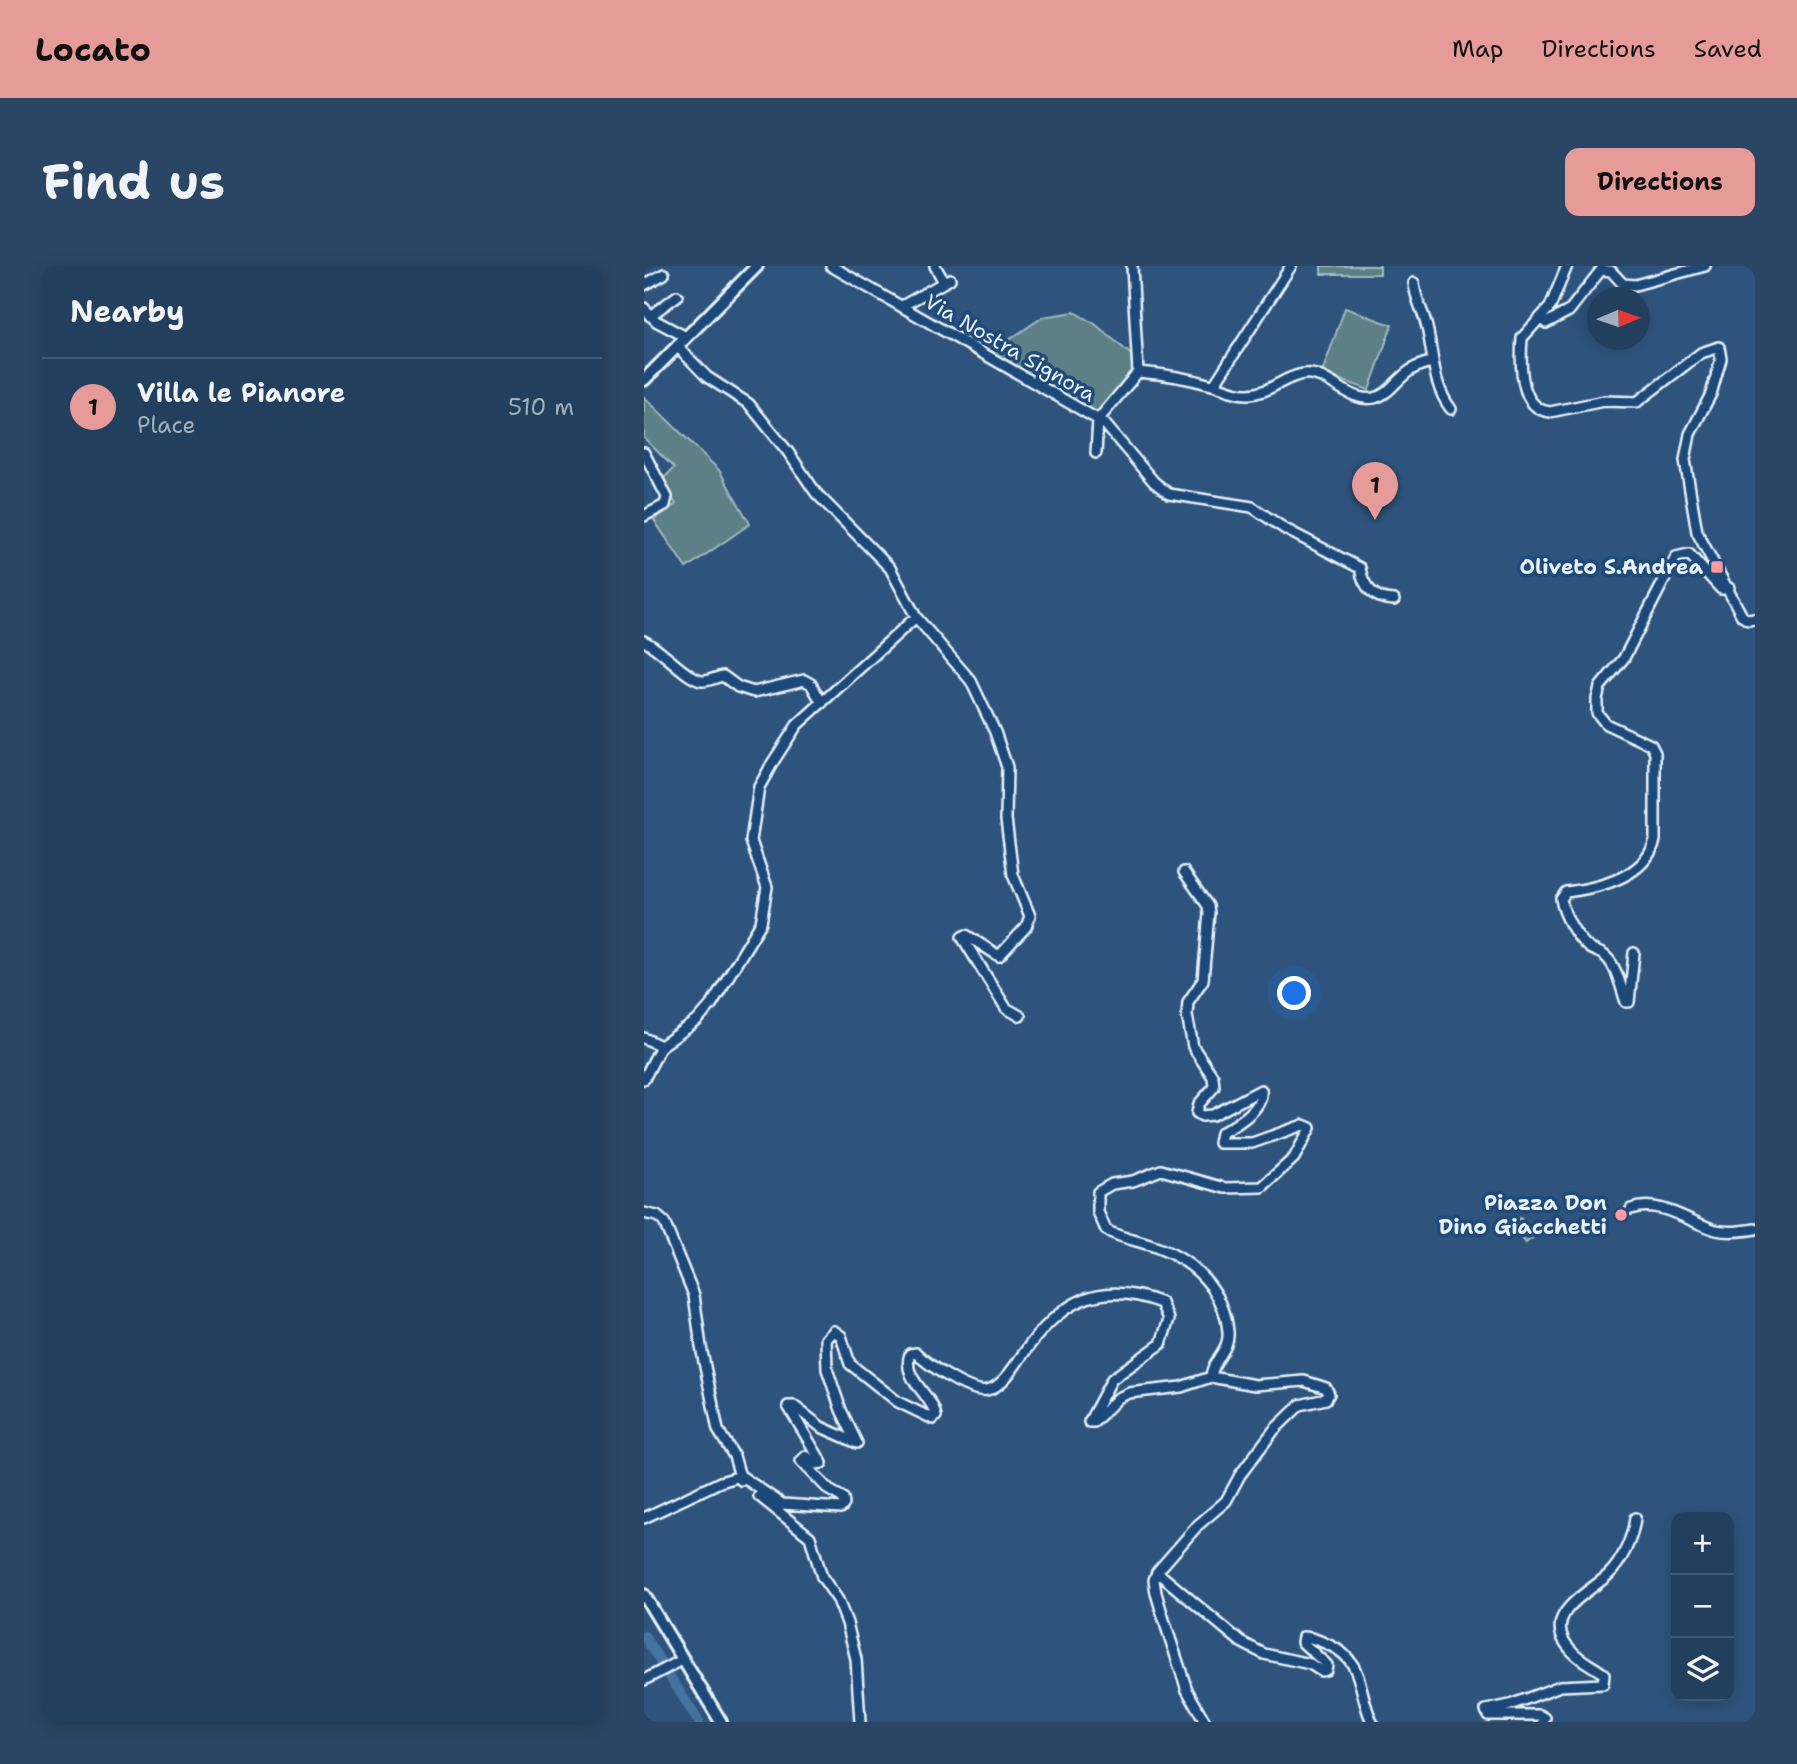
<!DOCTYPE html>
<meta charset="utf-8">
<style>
:root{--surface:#223f5e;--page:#2a4664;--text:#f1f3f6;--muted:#a2afbc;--line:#3f5873;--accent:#e69b98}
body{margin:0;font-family:"Shantell Sans",sans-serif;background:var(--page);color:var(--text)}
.controls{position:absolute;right:21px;bottom:21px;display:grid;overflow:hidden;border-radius:14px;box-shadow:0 4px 18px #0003}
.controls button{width:63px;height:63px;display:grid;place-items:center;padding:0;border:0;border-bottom:2px solid var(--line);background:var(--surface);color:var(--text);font:35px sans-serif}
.compass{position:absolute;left:943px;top:21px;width:63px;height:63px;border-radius:50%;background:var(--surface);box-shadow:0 4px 18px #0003;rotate:88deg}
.you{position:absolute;left:651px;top:728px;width:24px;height:24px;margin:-18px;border:5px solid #fff;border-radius:50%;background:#1a73e8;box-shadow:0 0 0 10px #1a73e833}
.badge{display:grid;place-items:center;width:46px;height:46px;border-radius:50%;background:var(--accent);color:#111;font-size:23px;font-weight:700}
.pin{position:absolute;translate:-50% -58px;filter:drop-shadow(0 2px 4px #0008)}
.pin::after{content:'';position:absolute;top:37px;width:24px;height:21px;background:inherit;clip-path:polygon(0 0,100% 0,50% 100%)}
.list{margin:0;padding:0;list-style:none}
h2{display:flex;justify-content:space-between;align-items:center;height:91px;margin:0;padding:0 28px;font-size:30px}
h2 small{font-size:23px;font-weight:400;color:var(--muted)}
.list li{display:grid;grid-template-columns:46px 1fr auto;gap:21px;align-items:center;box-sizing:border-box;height:98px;padding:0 28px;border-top:2px solid var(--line)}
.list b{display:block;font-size:26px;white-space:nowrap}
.list p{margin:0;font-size:23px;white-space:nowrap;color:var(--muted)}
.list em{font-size:23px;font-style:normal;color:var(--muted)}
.icon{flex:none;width:38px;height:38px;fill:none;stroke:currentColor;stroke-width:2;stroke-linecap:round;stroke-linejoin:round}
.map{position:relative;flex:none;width:1111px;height:1456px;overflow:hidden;border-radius:14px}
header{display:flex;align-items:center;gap:42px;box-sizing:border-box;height:98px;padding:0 35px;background:var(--accent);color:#111}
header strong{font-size:33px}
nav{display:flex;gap:38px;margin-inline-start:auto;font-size:24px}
.intro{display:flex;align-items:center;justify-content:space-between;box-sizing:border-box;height:168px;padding:0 42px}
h1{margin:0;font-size:49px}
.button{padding:18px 32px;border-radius:14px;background:var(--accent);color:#111;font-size:24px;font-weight:700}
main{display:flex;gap:42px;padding:0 42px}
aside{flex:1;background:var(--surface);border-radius:14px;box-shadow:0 4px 18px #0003}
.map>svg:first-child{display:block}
.green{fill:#5c8085;stroke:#a2b8be;stroke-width:2}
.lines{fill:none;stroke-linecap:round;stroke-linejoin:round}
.river{stroke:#4573a0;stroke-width:10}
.minor-casing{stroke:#e8f1f8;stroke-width:14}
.major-casing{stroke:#e8f1f8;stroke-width:16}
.minor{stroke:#1f4a7a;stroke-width:9}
.major{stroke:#1f4a7a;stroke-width:10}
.poi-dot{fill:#ff9aa2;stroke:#1f4a7a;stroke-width:2.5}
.labels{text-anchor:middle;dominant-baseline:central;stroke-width:7;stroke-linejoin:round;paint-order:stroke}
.street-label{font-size:21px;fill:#e8f1f8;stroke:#1f4a7a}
.poi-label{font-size:21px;font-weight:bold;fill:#e8f1f8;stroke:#1f4a7a;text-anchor:end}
</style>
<header>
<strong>Locato</strong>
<nav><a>Map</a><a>Directions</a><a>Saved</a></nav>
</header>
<div class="intro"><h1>Find us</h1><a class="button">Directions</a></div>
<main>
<aside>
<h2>Nearby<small></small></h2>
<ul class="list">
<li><span class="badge">1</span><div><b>Villa le Pianore</b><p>Place</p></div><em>510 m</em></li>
</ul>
</aside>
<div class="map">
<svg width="1111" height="1456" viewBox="0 0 1111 1456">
<rect width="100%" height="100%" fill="#2e547d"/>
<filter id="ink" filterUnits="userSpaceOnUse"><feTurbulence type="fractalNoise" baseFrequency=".0143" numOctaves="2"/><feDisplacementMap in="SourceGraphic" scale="14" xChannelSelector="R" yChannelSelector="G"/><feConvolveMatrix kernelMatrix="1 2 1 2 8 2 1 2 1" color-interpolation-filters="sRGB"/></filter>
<g filter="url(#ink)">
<path class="green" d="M677,0H736V8H677Z
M701,42L748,59L725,124L678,107Z
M430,46L451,58L491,92L492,104L452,148L347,86L399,51Z
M0,131L75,204L106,258L42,302L10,254L32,238L17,215L30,202L0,172Z
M876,952L893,968L882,977L867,959Z"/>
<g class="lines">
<path class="river" d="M0,1370L55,1456"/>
<defs>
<path id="minor" d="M187,0L460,157L510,216L525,228L608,241L641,263L716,302C719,321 731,334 750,334
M291,0L300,16
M488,0L494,106
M923,0L906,41L878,72C876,97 875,143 906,146L960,135L993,136L1057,87L1075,81L1077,93L1067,128L1046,168L1041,194L1053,266L1098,350L1104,354L1111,353
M770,17C771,31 777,41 781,54C790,83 787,118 807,143
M0,19L20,8
M258,40L306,13
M0,42L12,55L42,71
M6,50L33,30
M897,53L902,57L925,45L957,4L967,5L979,18L991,19L1061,0
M33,80L63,111L105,138L144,186L172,227L246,302L272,351L327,415L351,466L363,501L362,553L369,609L386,650L382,661L355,690L322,669L318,671L362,742L376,750
M494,106C519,108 544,112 568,119C580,122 592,129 604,128C625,128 640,110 660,108C684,105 704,137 730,132C752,127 754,102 788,96
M570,119L647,0
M454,154L494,106
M0,187L23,231L21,239L0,250
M452,187L454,154
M0,375C17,383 42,412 57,415C64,416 72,411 79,410L94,421L110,426L160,414L167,418L178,437
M540,606L564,640L565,647L559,714L544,736L543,749L549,781L569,811L570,821L555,838L553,847L558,850L569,849L617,824C620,843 592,859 577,867L575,877H608L659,859L666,862L650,892L618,921L581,922L517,904L489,915L468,918L454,926V946L462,964C478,973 497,975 514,982C550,995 581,1025 584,1066C586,1084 568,1094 567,1111
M990,687L985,736H982C977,722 973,700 961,690C956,686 950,685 945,682C932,671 920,650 917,633L922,626C954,622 1002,611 1011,574V487L1007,479L962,458L953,447V433L956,421L980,392L1032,291L1045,288L1077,323L1085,322
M0,772L17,780
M17,780L53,755L67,739L117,657L123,621L107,575L115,521L129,496L153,459L272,351
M0,813L17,780
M987,943C1016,933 1045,956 1072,964C1085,967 1098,965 1111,963
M0,947L13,950L20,956L50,1029L57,1081L74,1164L90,1190L97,1214
M97,1210L138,1238L197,1242L200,1238L199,1232L185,1224L157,1195L162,1190L172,1198L178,1197L144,1140H150L177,1161L213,1177L197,1144L183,1103L182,1073L190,1065L197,1070L206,1098L254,1136L289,1153L292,1150C288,1128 257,1113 266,1088L272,1087C284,1099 327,1128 343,1124C358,1121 369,1102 377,1091C414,1037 453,1012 518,1037L525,1053L517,1078L468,1113L445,1156H450L474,1132L485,1127L537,1121L567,1111
M115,1230L166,1271L178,1311L194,1334L203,1357L212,1393L216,1456
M0,1252L76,1216L97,1210
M513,1306L597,1376L620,1388L666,1398L677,1405L682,1404L683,1399L658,1376L659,1371C669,1371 676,1375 685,1379C721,1395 713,1424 728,1456
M0,1414L38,1394
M561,1456L543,1424L520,1354L512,1327L510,1314L513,1306L554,1259L582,1235L596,1209L630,1164L656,1139L682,1133L685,1128L682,1122L660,1115L611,1119L567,1111
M899,1456L901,1452L896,1449H844L842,1444L866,1439L916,1420L959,1418L960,1408C948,1399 936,1395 926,1383C896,1349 942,1329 964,1309C978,1296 989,1271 991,1252"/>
<path id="major" d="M0,114L113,0
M0,1329L77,1456"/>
</defs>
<use href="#minor" class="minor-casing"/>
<use href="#major" class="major-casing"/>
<use href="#minor" class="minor"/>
<use href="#major" class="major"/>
</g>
</g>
<g class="poi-dot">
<rect x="1066" y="294" width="14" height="14" rx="3.5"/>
<circle cx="977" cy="949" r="7"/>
</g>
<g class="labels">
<g class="street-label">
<text transform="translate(366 82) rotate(30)">Via Nostra Signora</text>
</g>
<g class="poi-label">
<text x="1059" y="301">Oliveto S.Andrea</text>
<text x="963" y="937">Piazza Don<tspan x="963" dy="24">Dino Giacchetti</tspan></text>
</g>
</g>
</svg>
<div class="controls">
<button>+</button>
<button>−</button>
<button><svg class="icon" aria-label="layers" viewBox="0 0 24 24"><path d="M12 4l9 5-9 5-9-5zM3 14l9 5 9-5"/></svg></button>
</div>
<svg class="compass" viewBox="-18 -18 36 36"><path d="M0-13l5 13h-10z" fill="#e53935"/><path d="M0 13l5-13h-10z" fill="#a2afbc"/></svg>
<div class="you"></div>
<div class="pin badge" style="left:731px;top:254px">1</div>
</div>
</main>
